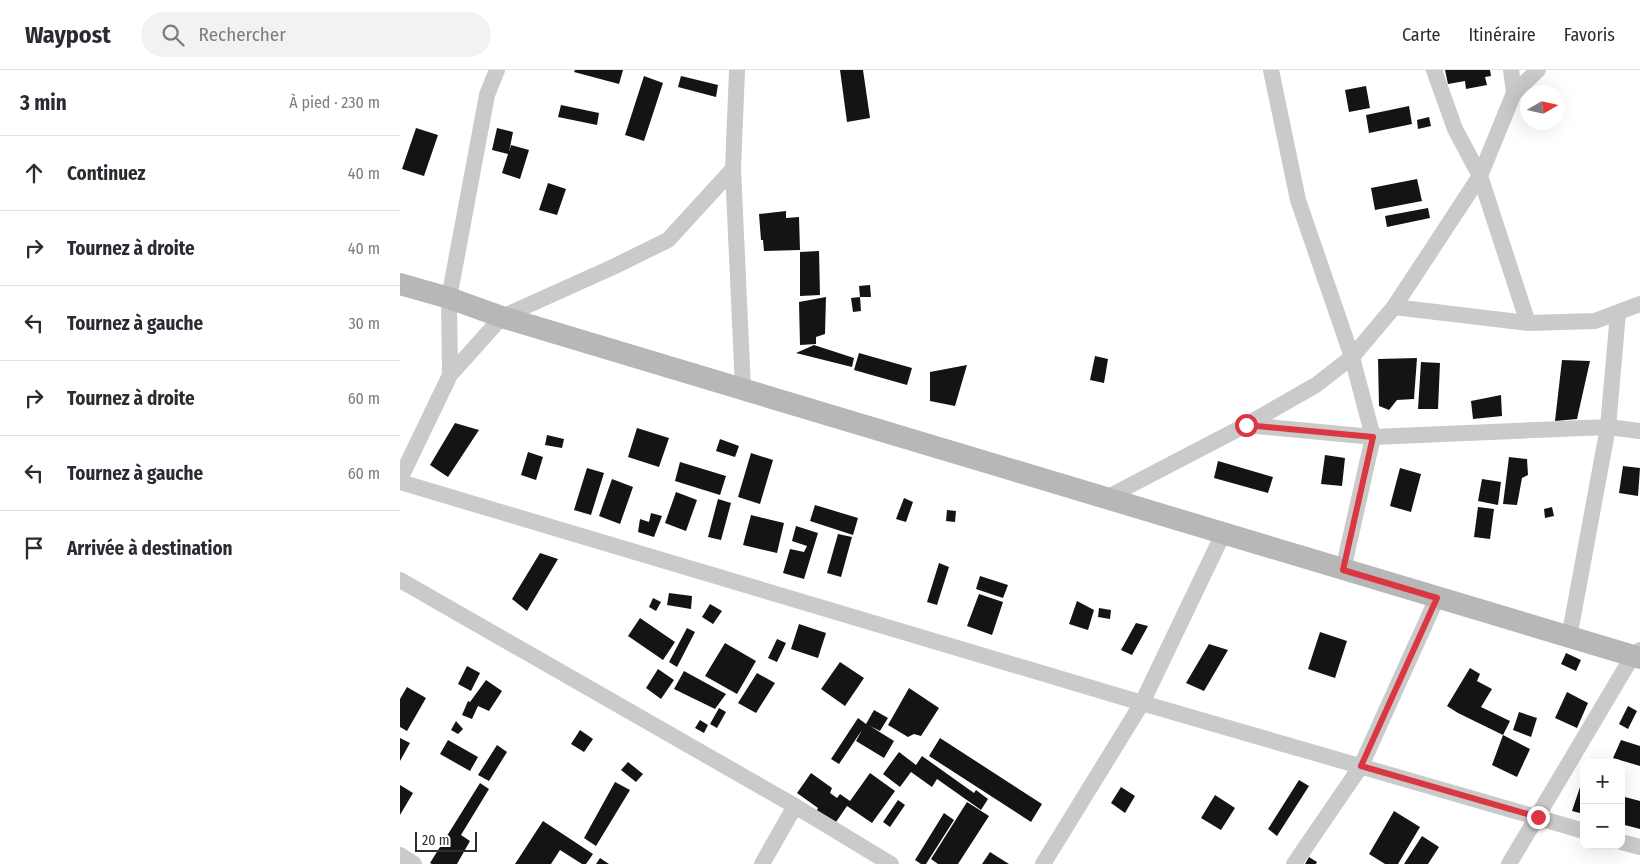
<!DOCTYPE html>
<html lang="fr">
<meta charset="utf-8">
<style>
:root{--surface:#fff;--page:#f2f2f3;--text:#2b2b33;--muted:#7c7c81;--line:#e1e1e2}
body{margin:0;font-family:"Fira Sans Condensed",sans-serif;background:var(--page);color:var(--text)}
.controls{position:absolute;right:15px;bottom:15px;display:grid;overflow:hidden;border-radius:10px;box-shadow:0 5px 20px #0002}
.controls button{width:45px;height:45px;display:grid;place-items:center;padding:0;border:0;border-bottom:1px solid var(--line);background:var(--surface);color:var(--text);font:25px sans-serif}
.compass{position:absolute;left:1120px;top:15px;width:45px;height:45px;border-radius:50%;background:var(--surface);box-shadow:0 5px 20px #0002;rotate:81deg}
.scale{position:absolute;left:15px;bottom:12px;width:62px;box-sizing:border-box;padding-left:5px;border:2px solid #2d2d2d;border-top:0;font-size:14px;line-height:18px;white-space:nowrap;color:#2d2d2d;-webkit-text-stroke:4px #fff;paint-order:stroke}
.stop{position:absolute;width:15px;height:15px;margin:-11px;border:4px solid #db3743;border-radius:50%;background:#fff}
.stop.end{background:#db3743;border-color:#fff;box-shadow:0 1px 5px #0008}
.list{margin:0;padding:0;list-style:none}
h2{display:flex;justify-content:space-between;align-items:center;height:65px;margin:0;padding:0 20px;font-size:21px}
h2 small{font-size:16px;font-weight:400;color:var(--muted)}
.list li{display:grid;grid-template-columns:32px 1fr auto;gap:15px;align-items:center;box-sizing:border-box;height:75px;padding:0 20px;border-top:1px solid var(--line)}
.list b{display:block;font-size:19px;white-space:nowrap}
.list em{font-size:16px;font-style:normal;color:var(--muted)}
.icon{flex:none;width:28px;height:28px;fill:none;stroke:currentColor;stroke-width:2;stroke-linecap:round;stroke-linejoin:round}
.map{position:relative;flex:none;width:1240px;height:794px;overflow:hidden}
header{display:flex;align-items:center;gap:30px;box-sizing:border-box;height:70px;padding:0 25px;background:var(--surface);border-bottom:1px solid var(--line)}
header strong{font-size:24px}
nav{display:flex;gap:28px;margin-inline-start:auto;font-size:18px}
.search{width:350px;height:45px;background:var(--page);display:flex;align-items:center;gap:12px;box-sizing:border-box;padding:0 18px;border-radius:28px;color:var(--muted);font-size:19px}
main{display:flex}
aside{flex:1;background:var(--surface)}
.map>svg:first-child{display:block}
.building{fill:#141414}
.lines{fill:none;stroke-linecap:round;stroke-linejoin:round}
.street{stroke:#cacaca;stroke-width:16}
.secondary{stroke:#b7b7b7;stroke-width:22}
.route{stroke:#db3743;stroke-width:6}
</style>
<header>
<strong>Waypost</strong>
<div class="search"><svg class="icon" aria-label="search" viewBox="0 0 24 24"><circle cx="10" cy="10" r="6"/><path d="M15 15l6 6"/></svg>Rechercher</div>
<nav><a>Carte</a><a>Itinéraire</a><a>Favoris</a></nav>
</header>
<main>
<aside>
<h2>3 min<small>À pied · 230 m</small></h2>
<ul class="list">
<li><svg class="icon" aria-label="ahead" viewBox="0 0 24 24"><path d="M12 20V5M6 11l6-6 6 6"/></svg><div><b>Continuez</b></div><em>40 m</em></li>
<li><svg class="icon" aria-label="right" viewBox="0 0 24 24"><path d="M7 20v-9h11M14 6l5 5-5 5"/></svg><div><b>Tournez à droite</b></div><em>40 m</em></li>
<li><svg class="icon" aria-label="left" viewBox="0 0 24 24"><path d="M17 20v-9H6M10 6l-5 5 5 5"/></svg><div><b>Tournez à gauche</b></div><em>30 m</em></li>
<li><svg class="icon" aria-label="right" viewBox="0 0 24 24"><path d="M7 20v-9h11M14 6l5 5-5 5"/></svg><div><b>Tournez à droite</b></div><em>60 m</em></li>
<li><svg class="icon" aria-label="left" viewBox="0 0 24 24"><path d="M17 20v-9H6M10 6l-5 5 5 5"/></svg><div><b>Tournez à gauche</b></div><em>60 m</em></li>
<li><svg class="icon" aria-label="arrive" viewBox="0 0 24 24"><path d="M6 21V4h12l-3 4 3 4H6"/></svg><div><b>Arrivée à destination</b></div></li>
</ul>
</aside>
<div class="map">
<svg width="1240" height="794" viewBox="0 0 1240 794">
<rect width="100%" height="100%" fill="#fff"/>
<path class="building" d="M175,0H223L219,14L174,2Z
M440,0H463L470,48L447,52Z
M1045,0H1090L1091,6L1085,7L1087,15L1066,19L1065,11L1048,14Z
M244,6L263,13L244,71L225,65Z
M281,6L318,15L316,27L278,17Z
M966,16L970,38L949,42L945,20Z
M161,35L199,43L197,55L158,47Z
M1009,36L1012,54L969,63L966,45Z
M1029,47L1031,56L1018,59L1017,50Z
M16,58L38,65L24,106L2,99Z
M97,58L113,62L109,82L111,75L129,80L120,109L102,103L108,84L92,80Z
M1017,109L1022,131L975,140L971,118Z
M148,113L166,119L157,145L139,140Z
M1028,138L1030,148L987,157L985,146Z
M386,141V148L399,147L400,180L364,181L363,170H361L359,144Z
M419,181L420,225L400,226V182Z
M470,215L471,227H460L459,216Z
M426,227L425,264L416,267V274L400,275L399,232Z
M460,227L461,241L453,242L451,228Z
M414,275L454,288L452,297L396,283Z
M459,283L512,298L507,315L454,300Z
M695,286L708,289L704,313L690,310Z
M1017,288L1014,329L997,330L989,340L979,336L978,289Z
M1162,290L1190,291L1177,349L1155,351Z
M1021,292L1040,293L1038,339H1018Z
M567,295L555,336L530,331V302Z
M1101,325L1102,346L1073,349L1071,331Z
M55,353L79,360L48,407L30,395Z
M237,358L269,368L259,397L228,387Z
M147,365L164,369L162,378L145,375Z
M320,369L339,376L335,387L316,381Z
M128,382L143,387L136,410L121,405Z
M351,383L373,390L360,434L338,427Z
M925,385L945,388L942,416L921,414Z
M1109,387L1127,389L1128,405L1122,408L1117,435L1103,434Z
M818,391L873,407L868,423L814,408Z
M280,392L326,406L320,425L275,411Z
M1223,396L1240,398L1238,426L1219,423Z
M187,398L204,403L191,445L174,440Z
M1000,398L1021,404L1011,442L990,436Z
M212,409L233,417L220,454L199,446Z
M1082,409L1101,412L1098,435L1078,431Z
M276,422L297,430L286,461L265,453Z
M504,428L513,432L506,452L496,449Z
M318,429L331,433L321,470L308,467Z
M415,435L458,448L453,465L410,451Z
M1078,437L1094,439L1090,469L1074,467Z
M1152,437L1154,446L1145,448L1144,439Z
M547,440L556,441L555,452L546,451Z
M251,443L262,446L254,467L238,462L240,449L249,452Z
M351,445L384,453L377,483L343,475Z
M396,456L418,463L404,509L383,503L390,479L404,482L407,476L392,471Z
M438,464L452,467L441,507L427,503Z
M140,483L158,489L127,541L112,529Z
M539,493L549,497L537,535L527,532Z
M580,506L608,515L603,528L576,519Z
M269,523L292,526L291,539L267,535Z
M579,524L603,532L592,565L567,556Z
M253,528L261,532L256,541L249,537Z
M677,531L694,540L688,560L669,554Z
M310,534L322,541L313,554L302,547Z
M699,538L711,540L710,549L698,547Z
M240,548L275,572L263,590L228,566Z
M736,553L748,556L732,585L721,580Z
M399,554L426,563L418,588L391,579Z
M287,558L295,562L277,597L269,592Z
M920,562L947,571L935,608L908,599Z
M377,569L386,573L377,592L368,588Z
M325,573L356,591L337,624L305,606Z
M809,574L828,580L804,621L786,613Z
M1166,583L1181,590L1176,601L1161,594Z
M440,592L464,608L445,636L421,619Z
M67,596L80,603L71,621L58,614Z
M1070,598L1080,604L1077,611L1092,619L1081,637L1110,651L1103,665L1058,643L1047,636Z
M258,599L274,610L261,629L246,618Z
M284,601L326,624L315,639L274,619Z
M357,603L375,613L356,643L338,633Z
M86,610L102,621L89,641L78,636L72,649L62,645L68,631L70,632Z
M7,617L26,628L7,661L0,657V629Z
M509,618L539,638L521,666L514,664L508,667L488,655Z
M1167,622L1188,633L1177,658L1155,648Z
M1228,636L1237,641L1228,659L1219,654Z
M319,638L326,642L317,658L310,654Z
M474,640L488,648L480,661L470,656L494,671L484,688L456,671L462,660L439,694L431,689L458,648L466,654Z
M1119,642L1137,648L1131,667L1113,660Z
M300,650L308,655L304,663L295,658Z
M56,651L63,659L58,664L51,660Z
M180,660L193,669L184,682L171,674Z
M1103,665L1130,679L1117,707L1092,695Z
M0,668L10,673L0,691Z
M540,668L642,734L631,752L529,686Z
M48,670L78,687L70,701L40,684Z
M1221,670L1240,676V696L1213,688Z
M97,675L107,682L89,711L78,705Z
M499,682L516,695L522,686L574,723L576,720L588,729L581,740L537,709L532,717L511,702L500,717L483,704Z
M228,692L243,704L236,712L221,700Z
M411,703L432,718L430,723L437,728L440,724L450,731L470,703L495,721L472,753L447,736L434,755L416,742L418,738L397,723Z
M899,710L909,716L877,766L868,759Z
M215,712L230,720L196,776L184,768Z
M80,713L89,719L61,765L70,771L57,794H32L30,793Z
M1181,714L1184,715V744L1172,741Z
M0,715L13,723L0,745Z
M721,717L735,726L725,743L711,733Z
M815,725L835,738L821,760L801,748Z
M1221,726L1240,731V759L1221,754Z
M498,730L505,735L490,757L483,752Z
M567,732L589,746L558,794H538L531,789Z
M994,741L1020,757L998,794H985L969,784Z
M544,743L554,750L526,794H521L515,790Z
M143,751L193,784L186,794H182L160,780L151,794H115Z
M1022,766L1039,777L1028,794H1004Z
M590,782L609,794H582Z
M909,787L917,792L916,794H905Z
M200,788L209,794H196Z"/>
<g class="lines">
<path class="street" d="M337,0L333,99L343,319
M871,0L898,130L952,287L973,367L943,500
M1034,0L1055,59L1080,106L1128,253
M1111,0L1114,23
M994,237L1080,106L1114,23L1138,0
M50,305L49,228L87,25L97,0
M846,355L973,367L1208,357L1240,361
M0,409L50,305L102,247L213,197L268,170L333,99
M0,412L742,633L1184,761
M706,428L846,355L916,315L952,287L994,237L1128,253L1195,251L1240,234
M0,510L395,736L491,794
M1169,568L1208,357L1218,243
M1221,772L1240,777
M0,785L14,794
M362,794L395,736
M643,794L742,633L823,464
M894,794L961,696L1037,528
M1109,794L1232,587L1240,580"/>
<path class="secondary" d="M0,214L49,228L102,247L1240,588"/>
</g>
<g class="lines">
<path class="route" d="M846,355L973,367L943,500L1037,528L961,696L1138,747"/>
</g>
</svg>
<div class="controls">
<button>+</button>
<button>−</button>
</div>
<svg class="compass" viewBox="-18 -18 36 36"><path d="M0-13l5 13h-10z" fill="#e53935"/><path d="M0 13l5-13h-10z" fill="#7c7c81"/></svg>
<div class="scale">20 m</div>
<div class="stop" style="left:846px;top:355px"></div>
<div class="stop end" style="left:1138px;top:747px"></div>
</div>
</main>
